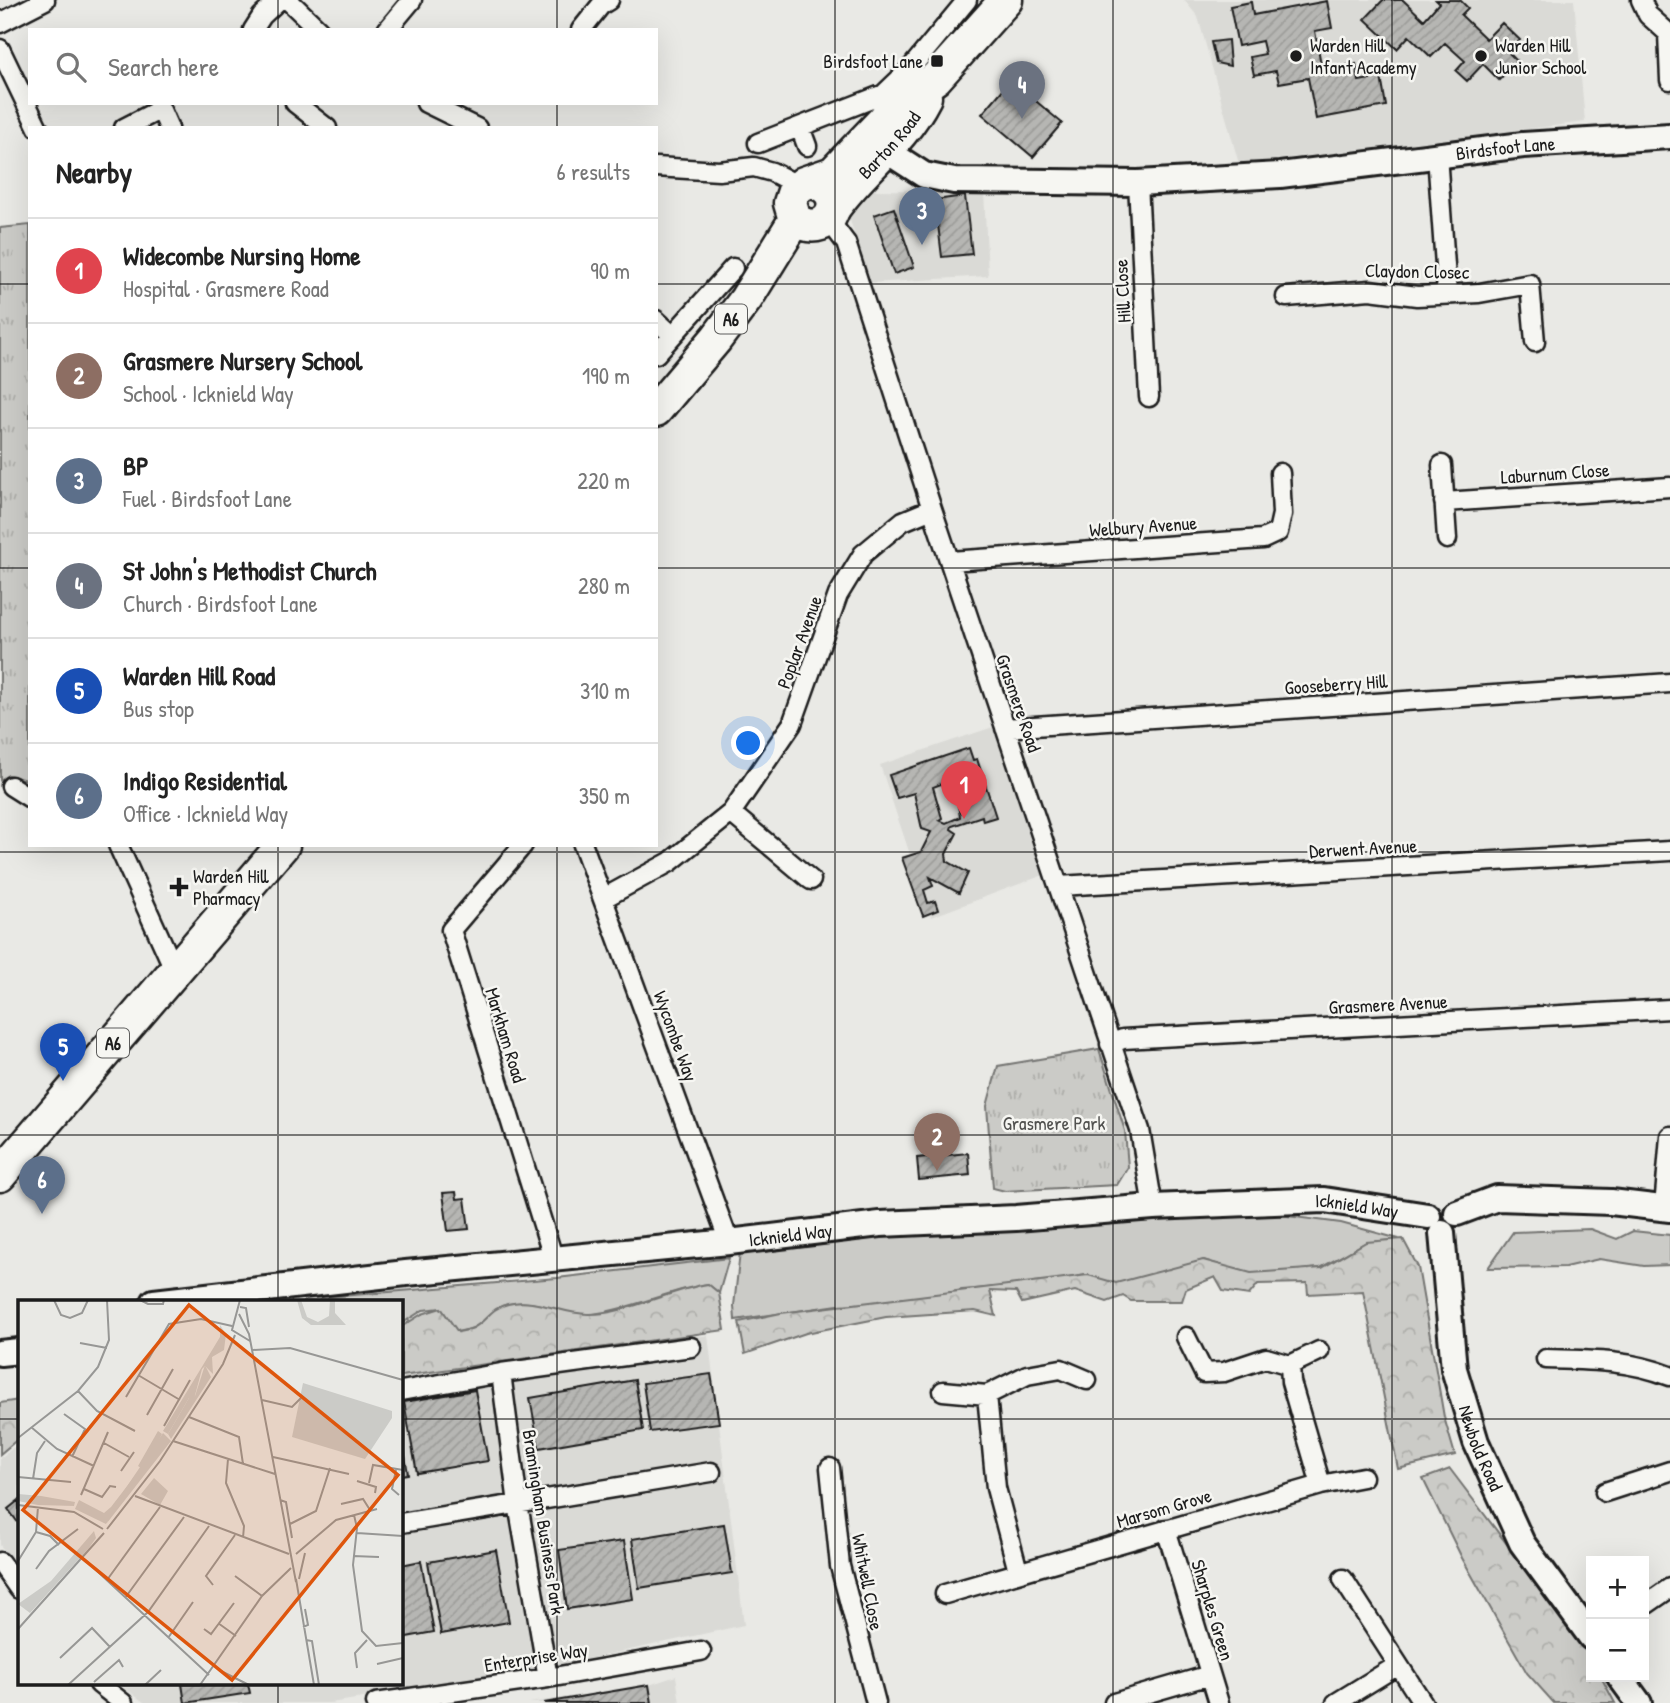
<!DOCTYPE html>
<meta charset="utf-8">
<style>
:root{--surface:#fff;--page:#f2f2f2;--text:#222;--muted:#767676;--line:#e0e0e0;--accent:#0f766e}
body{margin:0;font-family:"Patrick Hand",sans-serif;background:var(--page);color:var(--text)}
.controls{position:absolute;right:21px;bottom:21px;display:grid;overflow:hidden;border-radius:0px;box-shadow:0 7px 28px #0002}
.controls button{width:63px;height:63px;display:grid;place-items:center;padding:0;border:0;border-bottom:2px solid var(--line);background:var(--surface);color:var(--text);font:35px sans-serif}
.you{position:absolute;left:749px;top:744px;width:24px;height:24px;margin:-18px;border:5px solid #fff;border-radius:50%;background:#1a73e8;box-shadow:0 0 0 10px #1a73e833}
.badge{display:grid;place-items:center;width:46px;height:46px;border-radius:50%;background:var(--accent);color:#fff;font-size:23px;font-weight:700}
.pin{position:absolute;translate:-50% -58px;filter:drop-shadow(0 2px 4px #0008)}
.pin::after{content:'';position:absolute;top:37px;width:24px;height:21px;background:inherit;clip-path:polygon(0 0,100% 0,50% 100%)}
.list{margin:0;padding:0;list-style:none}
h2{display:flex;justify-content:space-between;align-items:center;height:91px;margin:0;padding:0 28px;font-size:30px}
h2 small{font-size:23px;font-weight:400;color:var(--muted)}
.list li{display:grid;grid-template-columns:46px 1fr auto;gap:21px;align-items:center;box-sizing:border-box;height:105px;padding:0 28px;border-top:2px solid var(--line)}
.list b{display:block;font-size:26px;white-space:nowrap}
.list p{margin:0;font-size:23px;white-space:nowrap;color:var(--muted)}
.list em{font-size:23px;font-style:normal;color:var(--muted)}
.icon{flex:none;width:38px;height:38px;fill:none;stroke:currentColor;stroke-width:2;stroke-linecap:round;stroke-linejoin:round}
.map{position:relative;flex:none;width:1670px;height:1703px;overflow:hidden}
.search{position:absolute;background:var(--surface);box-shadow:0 7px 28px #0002;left:28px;top:28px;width:630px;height:77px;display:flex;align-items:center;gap:18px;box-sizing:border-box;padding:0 24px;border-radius:0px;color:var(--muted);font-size:26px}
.panel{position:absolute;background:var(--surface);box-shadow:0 7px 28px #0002;left:28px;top:126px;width:630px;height:721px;border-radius:0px}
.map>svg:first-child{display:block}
.built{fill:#dadad6}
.grass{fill:#cbcbc7;stroke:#747472;stroke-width:2}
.forest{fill:url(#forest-crowns);stroke:#747472;stroke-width:2}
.park{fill:url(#park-tufts);stroke:#747472;stroke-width:2}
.building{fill:url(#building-hatch);stroke:#1c1c1c;stroke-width:2;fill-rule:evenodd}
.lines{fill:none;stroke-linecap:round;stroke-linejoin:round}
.street-casing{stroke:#1c1c1c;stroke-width:23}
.secondary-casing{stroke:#1c1c1c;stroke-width:30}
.highway-casing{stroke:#1c1c1c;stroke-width:37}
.street{stroke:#f6f6f2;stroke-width:18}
.secondary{stroke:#f6f6f2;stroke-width:24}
.highway{stroke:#f6f6f2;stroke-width:32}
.grid{fill:none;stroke:#1c1c1c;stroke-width:2;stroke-opacity:0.55}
.poi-dot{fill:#1c1c1c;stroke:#f6f6f2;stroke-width:2.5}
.labels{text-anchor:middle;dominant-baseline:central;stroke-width:5;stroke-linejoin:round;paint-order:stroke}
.shield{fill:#f6f6f2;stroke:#5d5d5c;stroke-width:2}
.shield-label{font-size:18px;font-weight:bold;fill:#1c1c1c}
.poi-label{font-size:19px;fill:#1c1c1c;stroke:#f6f6f2;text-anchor:start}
.street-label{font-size:19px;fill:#1c1c1c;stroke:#f6f6f2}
.park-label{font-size:19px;fill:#51514f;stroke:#f6f6f2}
.inset-road{fill:none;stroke:#979795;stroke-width:2}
.view{fill:#de560d;fill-opacity:0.15;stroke:#de560d;stroke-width:3.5}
.inset-edge{fill:none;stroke:#1c1c1c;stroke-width:3.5}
</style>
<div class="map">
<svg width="1670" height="1703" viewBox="0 0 1670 1703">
<defs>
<pattern id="forest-crowns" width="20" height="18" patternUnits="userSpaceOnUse" patternTransform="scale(1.75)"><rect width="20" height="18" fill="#cbcbc7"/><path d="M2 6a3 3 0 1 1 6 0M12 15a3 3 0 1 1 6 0" fill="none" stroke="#aeaeaa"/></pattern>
<pattern id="park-tufts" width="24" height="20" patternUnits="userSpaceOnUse" patternTransform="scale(1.75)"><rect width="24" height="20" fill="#cbcbc7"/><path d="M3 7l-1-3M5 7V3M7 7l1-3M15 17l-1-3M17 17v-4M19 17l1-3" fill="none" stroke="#aeaeaa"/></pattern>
<pattern id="building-hatch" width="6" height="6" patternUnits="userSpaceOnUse" patternTransform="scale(1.75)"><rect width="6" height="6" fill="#b6b6b3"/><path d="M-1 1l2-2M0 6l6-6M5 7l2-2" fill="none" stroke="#9c9c99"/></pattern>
</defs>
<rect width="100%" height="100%" fill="#e9e9e5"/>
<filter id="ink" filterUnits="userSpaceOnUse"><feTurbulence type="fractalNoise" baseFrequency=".0143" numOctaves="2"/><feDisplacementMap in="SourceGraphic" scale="14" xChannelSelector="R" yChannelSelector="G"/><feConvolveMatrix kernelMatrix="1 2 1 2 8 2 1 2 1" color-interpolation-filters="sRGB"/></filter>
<g filter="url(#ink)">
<path class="built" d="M1184,0H1574L1585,122L1239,164L1198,17Z
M871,190L984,191L988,276L870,283L848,214Z
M999,725L1049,873L931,917L880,765Z
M708,1335L744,1625L525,1673L330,1703H145L119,1684H401V1377Z
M19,1443V1571L0,1545V1458Z
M676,1676L680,1703H529L649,1685Z"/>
<path class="grass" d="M1272,1214L1341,1223L1399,1239L1365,1243L1320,1268L1251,1275L1204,1260L1119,1285L1085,1275L1036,1284L962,1290L904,1301L838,1305L735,1320L734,1306L740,1252L917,1234Z
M1590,1229L1617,1239L1633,1231L1670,1235V1265L1644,1266L1599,1259L1565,1267L1488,1268L1513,1232Z
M729,1258L719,1293L708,1284C669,1290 633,1309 593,1314C563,1317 538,1297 508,1304C490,1308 487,1322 473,1328C468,1330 462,1331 457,1332L441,1308L423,1310L401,1324V1302H304L305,1299L557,1278Z"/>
<path class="forest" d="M1403,1239L1418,1267L1444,1417L1455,1455L1398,1469L1363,1291L1308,1294L1307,1283L1258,1284L1249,1295L1223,1291L1215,1277L1186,1289L1182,1301H1131L1123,1296L1107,1302L1075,1291L1022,1303L1016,1292L990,1291L996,1316L975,1311L886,1317L806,1333L745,1354L739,1322L781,1313L1088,1275L1116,1283L1203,1260L1251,1273L1322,1268L1366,1242Z
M708,1284L719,1293L725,1330L401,1376V1327L422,1314L441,1308L458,1332C462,1331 469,1330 473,1328C487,1321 490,1308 508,1304C536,1297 560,1314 588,1314C625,1315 669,1290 708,1284Z
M19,1400V1438L0,1454V1403Z
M1450,1469L1588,1651L1591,1658V1677H1601L1615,1703H1554L1527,1673L1462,1558L1423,1479Z"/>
<path class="park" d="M30,225V781L8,775L0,780V228Z
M1099,1049L1125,1131L1128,1167L1117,1185L1005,1191L993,1188L987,1106L998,1066Z"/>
<path class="building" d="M1383,0H1403L1424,20L1439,3L1436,0H1460L1468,8L1461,15L1486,39L1502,23L1520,40L1508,52L1517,61L1499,80L1483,64L1467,81L1456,71L1465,61L1445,43L1431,57L1409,36L1397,49L1365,19Z
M1327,1L1332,28L1315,31L1322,70L1356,64L1359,81L1381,77L1386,106L1316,119L1308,78L1279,83L1276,71L1254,75L1250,57L1265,54L1262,41L1238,46L1230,6L1251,2L1253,15Z
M1228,40L1230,66L1216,63L1211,42Z
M1011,80L1062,123L1033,157L982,114Z
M965,196L972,254L942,257L935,200Z
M894,208L914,267L894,274L874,215Z
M969,748L973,760L977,759L996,817L983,821L982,816L952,826L951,829L957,833L946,854L947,861L968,873L959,893L930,877L933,886L924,890L928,903L935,901L938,910L923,916L902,858L921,852L931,832L922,829L914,793L897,798L889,775ZM954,779L960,817L946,823L939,820L942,818L933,787Z
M968,1153L970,1175L919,1180L917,1158Z
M456,1192L457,1199L465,1198L469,1229L448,1231L443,1193Z
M711,1374L719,1423L650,1432L643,1383Z
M635,1380L643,1430L539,1448L530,1398Z
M475,1390L488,1461L417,1473L404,1402Z
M401,1431L408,1474L401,1475Z
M19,1500V1524L8,1509Z
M724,1524L732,1573L639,1588L632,1539Z
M624,1541L633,1599L567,1609L559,1550Z
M496,1550L509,1622L441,1634L428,1562Z
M421,1561L434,1632L401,1638V1565Z
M182,1684H248L250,1693L185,1703Z
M649,1685L652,1703H544Z"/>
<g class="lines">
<defs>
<path id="street" d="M288,0L319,30
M1641,0L1648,15L1668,33L1670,80
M0,23L45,0
M253,30L262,16L279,0
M387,30L412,0
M581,30L601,5L609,0
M0,49L38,128
M158,103L169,128
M295,103L327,128
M426,103L477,128
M800,127L807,146
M124,128L159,110
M758,143L884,94L910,69L967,0
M1437,155L1447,293
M656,167L719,171L754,167L772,172L799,186
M1138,183L1149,397
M828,219L846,243L932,509L1140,1130L1153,1207
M1286,297L1370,290L1417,296L1479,293L1530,284L1535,342
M656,320L672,335
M656,354L733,268
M1442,465L1447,539
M1444,502L1670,487
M950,561L1263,539L1278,532L1282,514L1280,473
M1005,728L1670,683
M11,786L30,798
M731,813L811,880
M118,845L175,971
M523,845L451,930L553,1257
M583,845L729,1242
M1059,886L1670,851
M604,898L670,862L731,813L792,724L838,595L863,554L903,521L932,509
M1110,1044L1123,1039L1670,1009
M1664,1208L1670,1136
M1186,1337L1204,1373L1224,1372L1266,1358L1290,1365L1291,1382L1321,1485
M1546,1359C1589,1360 1630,1360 1670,1376
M1290,1365L1319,1351
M501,1373L518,1504L548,1678
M401,1391L501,1373L691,1347
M943,1391L987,1395L1027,1375L1061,1369L1087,1380
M987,1395L996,1488L1018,1571
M830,1468L840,1566L876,1703
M1605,1492L1670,1471
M401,1523L711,1472
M1166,1529L1219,1703
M0,1562L19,1589
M1343,1579L1423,1703
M945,1594L1321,1485L1363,1477
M1644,1606L1670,1588
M99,1684L123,1703
M376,1703L548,1678L701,1651
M1114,1703L1210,1675
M1336,1703L1398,1665"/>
<g id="secondary">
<path id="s1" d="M887,151L924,175L954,181L1138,183L1280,175L1523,145L1670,136"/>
<path d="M1457,1213L1497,1198L1611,1202L1670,1209"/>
<path id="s2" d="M1442,1233L1454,1369L1476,1442L1522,1543L1591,1637"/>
<path id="s3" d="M154,1302L406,1273L729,1242L880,1224L1016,1218L1153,1207L1324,1200L1428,1216"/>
<path d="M0,1353L19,1351"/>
<path d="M1620,1677L1639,1703"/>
</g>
<g id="highway">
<path d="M810,182C850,186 835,243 795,220L790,203L794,191L804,183L833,173L899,104L936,78L1006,0"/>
<path id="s4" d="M834,208C863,167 901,144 925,97"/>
<path d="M656,410L716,339L746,299L795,220"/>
<path d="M0,1175L283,845"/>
</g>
</defs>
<use href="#street" class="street-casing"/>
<use href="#secondary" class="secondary-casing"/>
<use href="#highway" class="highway-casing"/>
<use href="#street" class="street"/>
<use href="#secondary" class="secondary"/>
<use href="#highway" class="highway"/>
</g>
</g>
<path class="grid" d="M278,0V30M557,0V30M835,0V1703M1113,0V1703M1392,0V1703M278,103V128M557,103V128M0,284H30M656,284H1670M0,568H30M656,568H1670M278,845V1302M557,845V1703M0,852H1670M0,1135H1670M0,1419H19M401,1419H1670M278,1684V1703"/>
<g class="poi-dot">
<circle cx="1296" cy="56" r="7"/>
<circle cx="1481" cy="56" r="7"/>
<rect x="930" y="54" width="14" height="14" rx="3.5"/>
<path d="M175.5 876.5h7v7h7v7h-7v7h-7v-7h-7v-7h7z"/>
</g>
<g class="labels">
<g class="shield">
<rect x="715" y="304.5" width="32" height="29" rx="5"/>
<rect x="97" y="1028.5" width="32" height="29" rx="5"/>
</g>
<g class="shield-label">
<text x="731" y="319">A6</text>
<text x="113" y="1043">A6</text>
</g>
<g class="poi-label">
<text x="1310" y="45">Warden Hill<tspan x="1310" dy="22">Infant Academy</tspan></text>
<text x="1495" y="45">Warden Hill<tspan x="1495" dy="22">Junior School</tspan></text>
<text x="923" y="61" text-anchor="end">Birdsfoot Lane</text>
<text x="193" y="876">Warden Hill<tspan x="193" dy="22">Pharmacy</tspan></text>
</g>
<g class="street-label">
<text stroke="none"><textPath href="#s4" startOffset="84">Barton Road</textPath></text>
<text stroke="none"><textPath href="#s1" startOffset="628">Birdsfoot Lane</textPath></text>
<text transform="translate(1417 271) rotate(1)">Claydon Closec</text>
<text transform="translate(1122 291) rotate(-93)">Hill Close</text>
<text transform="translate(1555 473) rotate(-4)">Laburnum Close</text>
<text transform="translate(1143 526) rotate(-4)">Welbury Avenue</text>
<text transform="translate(799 642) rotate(-70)">Poplar Avenue</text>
<text transform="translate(1336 684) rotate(-4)">Gooseberry Hill</text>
<text transform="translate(1019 703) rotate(71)">Grasmere Road</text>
<text transform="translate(1363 848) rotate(-3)">Derwent Avenue</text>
<text transform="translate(1388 1004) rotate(-3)">Grasmere Avenue</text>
<text transform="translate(506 1035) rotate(73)">Markham Road</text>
<text transform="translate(676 1036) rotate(70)">Wycombe Way</text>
<text stroke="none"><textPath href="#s3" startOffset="1208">Icknield Way</textPath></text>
<text stroke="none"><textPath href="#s3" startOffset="640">Icknield Way</textPath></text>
<text stroke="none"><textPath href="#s2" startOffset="220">Newbold Road</textPath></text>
<text transform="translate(1164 1508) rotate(-16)">Marsom Grove</text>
<text transform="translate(544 1522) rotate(81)">Bramingham Business Park</text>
<text transform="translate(868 1582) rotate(79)">Whitwell Close</text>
<text transform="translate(1213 1610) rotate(73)">Sharples Green</text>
<text transform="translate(536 1657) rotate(-9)">Enterprise Way</text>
</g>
<g class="park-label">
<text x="1054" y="1123">Grasmere Park</text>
</g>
</g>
<g transform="translate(18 1300)">
<rect width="385" height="385" fill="#e9e9e5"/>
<path d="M279,0H283L289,17L300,22L311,16L312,0H317V13L328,25H293L284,18ZM187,65L193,77L153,139L150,134L171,98L177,96ZM145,133L153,141L89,223L93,210ZM76,231L78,238L71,248L12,313L0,304L33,281Z" fill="#cbcbc7"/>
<path d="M202,25L208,34L206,50L194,57L195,74L187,66L184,69L176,99L171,98L150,134L145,131L202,37ZM140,131L144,134L141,140L88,224L57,209L61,200L86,213L93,207L123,168L120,166ZM0,194L23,196L57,202L56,206L20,205L0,201Z" fill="#cbcbc7"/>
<path d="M285,83L374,111V118L347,159L274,137ZM136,178L150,191L142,205L123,194Z" fill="#cbcbc7"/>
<path class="inset-road" d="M36,0L43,15L52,18L64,13L70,0M122,0L130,4H145L146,0M222,0L214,30L232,41M222,7L228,8L231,27M221,14L231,34L278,282M62,43L89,48M235,50L272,48L385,80M120,75L162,100M60,91L79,111L117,131M108,97L151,24L183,19L214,26M244,100L274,107L283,98M46,114L67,129L54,157M129,115L155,69M171,117L221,137L225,164M146,126L172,80M13,127L39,149L76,166M0,138L60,91L80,67L91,40L89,0M155,141L257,174M86,143L111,157M255,157L331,174M210,159L208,183L226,226L225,238M378,170L374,189L381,195M103,171L116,152M0,177L53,182M15,179L19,153L27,141M339,181L358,187L357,193M351,183L355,165L385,170M66,189L84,197L92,186L98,187M63,195L90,132M117,196L271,254M262,200L268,202L274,238M323,204L345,199L352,210M0,205L56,212L85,229M336,215L339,228L335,265L344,331L358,346L385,343M272,224L298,211L312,168M89,229L142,161L205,64L217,35M18,232L32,236L41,245M339,233L385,236M278,254L318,220L359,209M335,256L361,257M66,259L191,375M0,261L18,232L20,207M18,269L31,251L60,229M217,276L244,296M278,279L296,385M281,279L287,253M89,280L142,207M195,285L188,276L217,235M107,298L166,217M200,323L218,336M285,327L290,325L287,309M0,329L86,233M186,329L193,334L216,303M150,338L175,302M288,340L294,341L301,385M42,358L74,328L92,347M359,364L385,358M339,368L337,353L349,340M201,370L231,385M76,382L101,360L105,367M50,385L130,312L191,226M127,385L143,370M182,385L244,296L273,268"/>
<path class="view" d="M171,5L380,175L214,380L5,210Z"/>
<rect width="385" height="385" class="inset-edge"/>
</g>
</svg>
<div class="controls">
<button>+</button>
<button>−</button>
</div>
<div class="you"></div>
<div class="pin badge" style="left:964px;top:819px;background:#e0444e">1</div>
<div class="pin badge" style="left:937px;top:1171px;background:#8d6e63">2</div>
<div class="pin badge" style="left:922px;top:245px;background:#5c6f8a">3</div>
<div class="pin badge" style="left:1022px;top:119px;background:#6b7280">4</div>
<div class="pin badge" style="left:63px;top:1081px;background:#1a4fb4">5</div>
<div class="pin badge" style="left:42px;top:1214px;background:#5c6f8a">6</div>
<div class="search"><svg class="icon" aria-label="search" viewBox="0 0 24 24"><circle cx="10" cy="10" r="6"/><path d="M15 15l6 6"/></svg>Search here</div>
<section class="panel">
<h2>Nearby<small>6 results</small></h2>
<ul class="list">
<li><span class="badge" style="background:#e0444e">1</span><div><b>Widecombe Nursing Home</b><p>Hospital · Grasmere Road</p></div><em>90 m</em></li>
<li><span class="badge" style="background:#8d6e63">2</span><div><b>Grasmere Nursery School</b><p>School · Icknield Way</p></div><em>190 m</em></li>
<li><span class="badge" style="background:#5c6f8a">3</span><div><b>BP</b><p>Fuel · Birdsfoot Lane</p></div><em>220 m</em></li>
<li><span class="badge" style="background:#6b7280">4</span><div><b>St John's Methodist Church</b><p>Church · Birdsfoot Lane</p></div><em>280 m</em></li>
<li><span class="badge" style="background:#1a4fb4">5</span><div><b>Warden Hill Road</b><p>Bus stop</p></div><em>310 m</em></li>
<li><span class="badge" style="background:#5c6f8a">6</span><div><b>Indigo Residential</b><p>Office · Icknield Way</p></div><em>350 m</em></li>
</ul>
</section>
</div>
